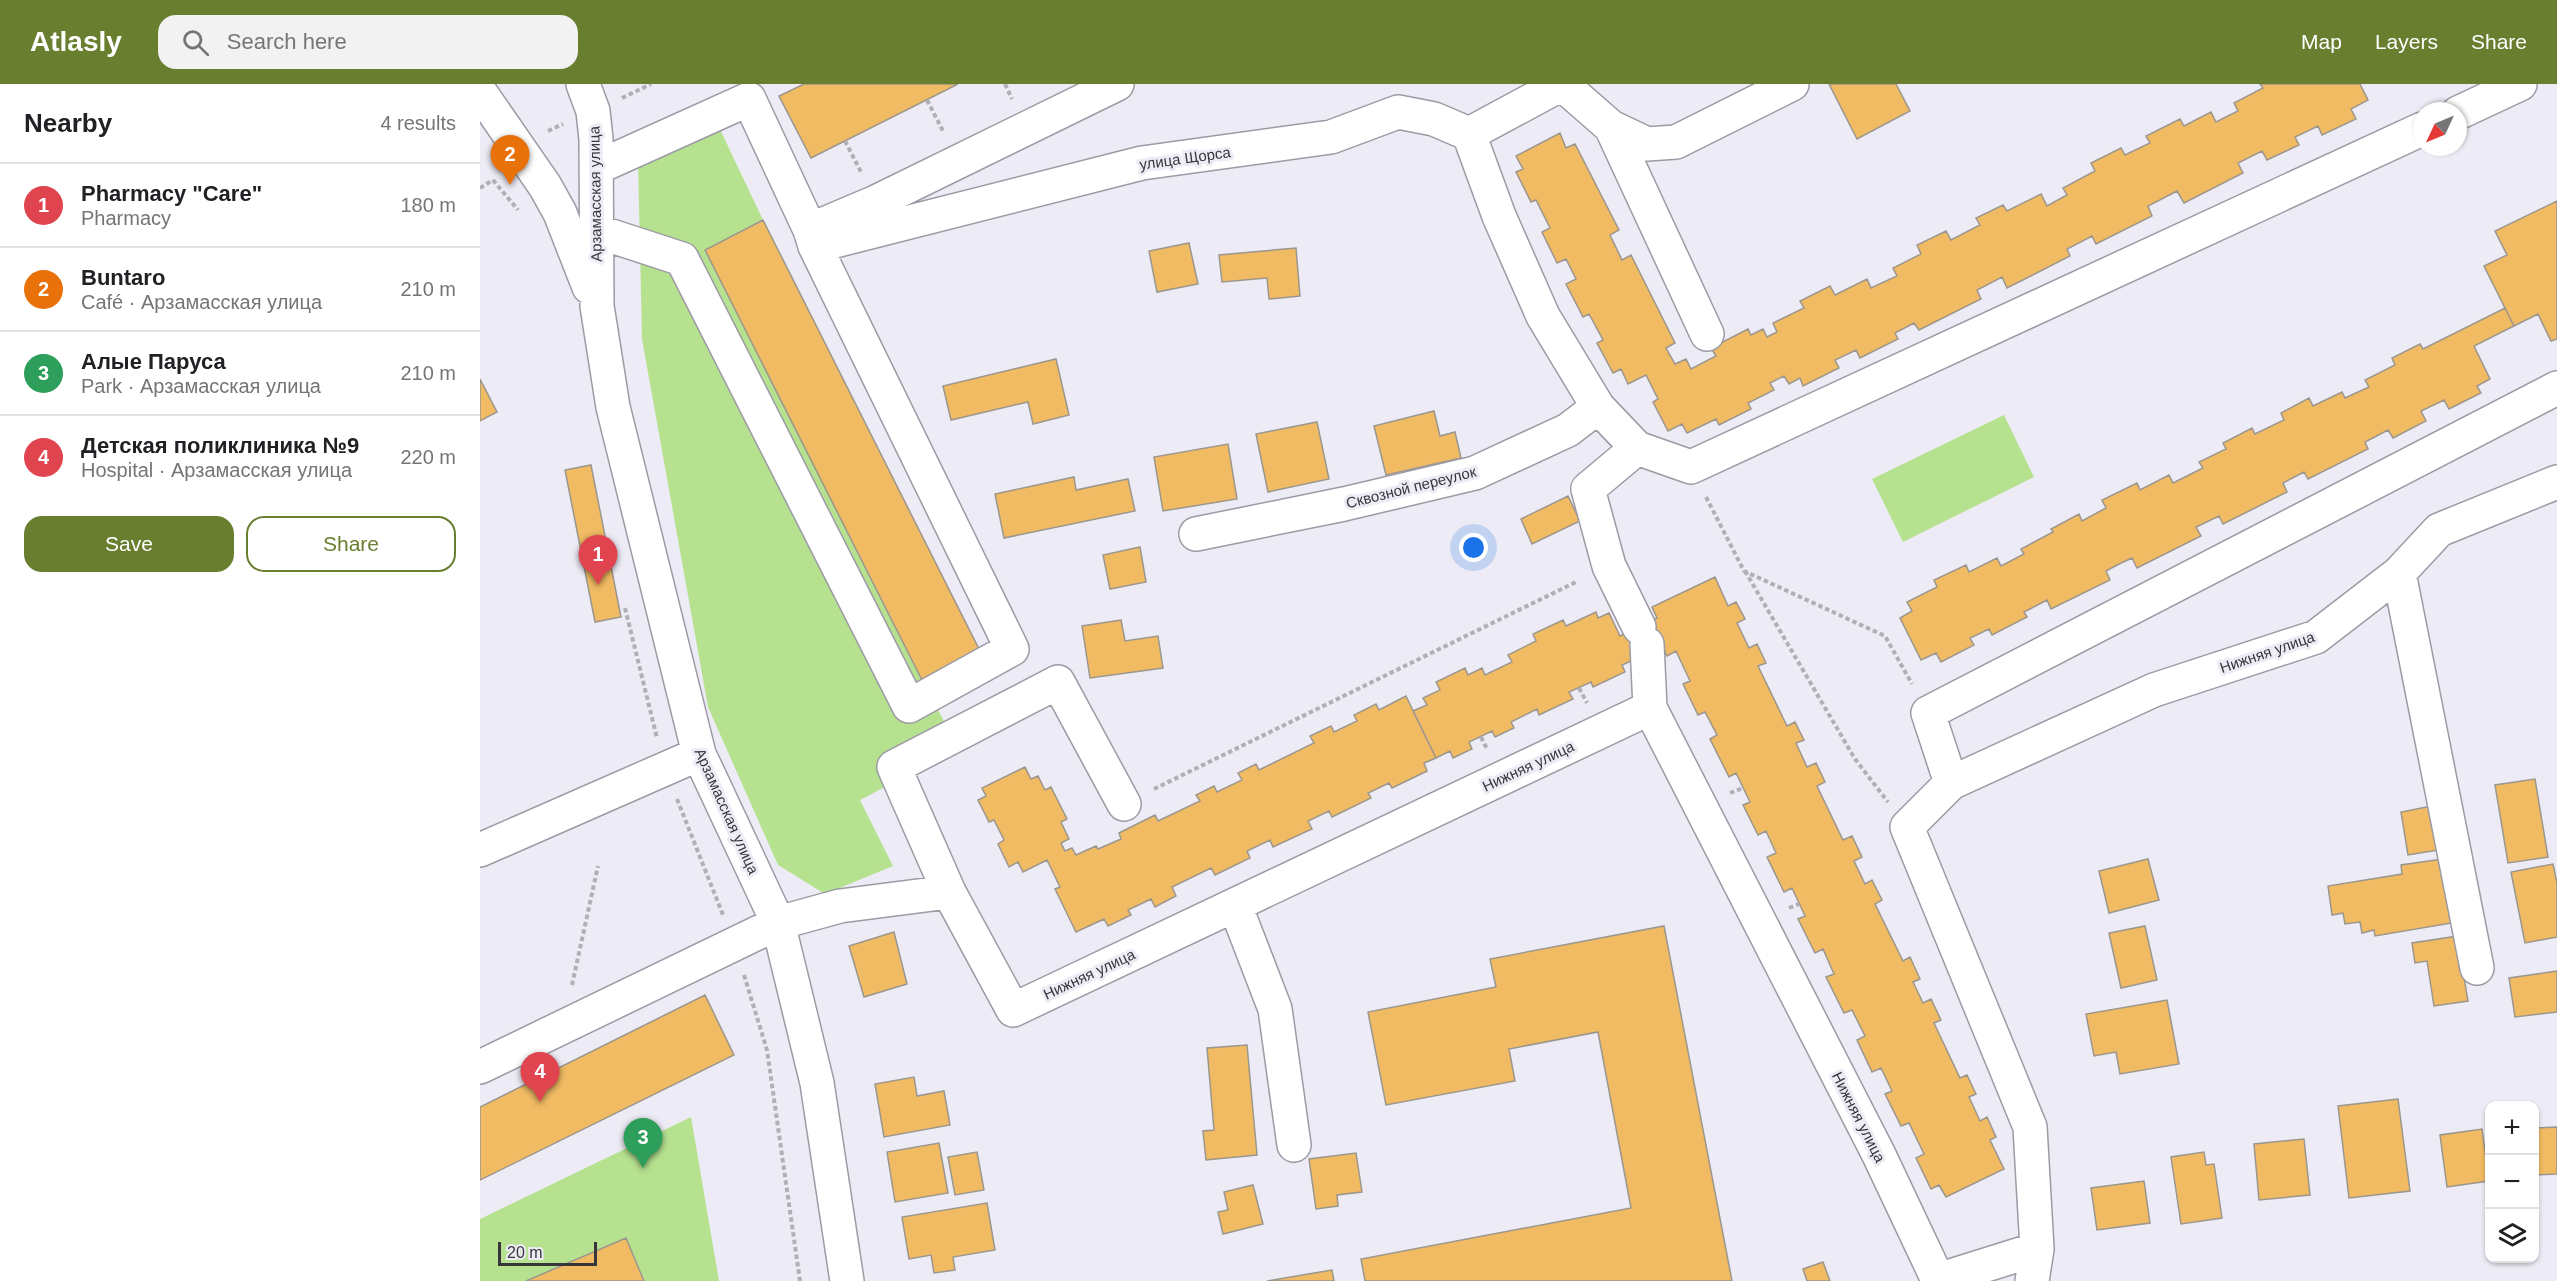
<!DOCTYPE html>
<meta charset="utf-8">
<style>
:root{--surface:#fff;--page:#f2f2f2;--text:#202124;--muted:#757577;--line:#e0e0e0;--accent:#697e2f}
body{margin:0;font-family:Arial,sans-serif;background:var(--page);color:var(--text)}
.controls{position:absolute;right:18px;bottom:18px;display:grid;overflow:hidden;border-radius:12px;box-shadow:0 2px 4px #0004}
.controls button{width:54px;height:54px;display:grid;place-items:center;padding:0;border:0;border-bottom:2px solid var(--line);background:var(--surface);color:var(--text);font:30px sans-serif}
.compass{position:absolute;left:1933px;top:18px;width:54px;height:54px;border-radius:50%;background:var(--surface);box-shadow:0 2px 4px #0004;rotate:226deg}
.scale{position:absolute;left:18px;bottom:15px;width:99px;box-sizing:border-box;padding-left:6px;border:3px solid #37363a;border-top:0;font-size:16px;line-height:21px;white-space:nowrap;color:#37363a;-webkit-text-stroke:4px #edebf5;paint-order:stroke}
.you{position:absolute;left:994px;top:464px;width:21px;height:21px;margin:-15px;border:4px solid #fff;border-radius:50%;background:#1a73e8;box-shadow:0 0 0 9px #1a73e833}
.badge{display:grid;place-items:center;width:39px;height:39px;border-radius:50%;background:var(--accent);color:#fff;font-size:20px;font-weight:700}
.pin{position:absolute;translate:-50% -50px;filter:drop-shadow(0 2px 3px #0008)}
.pin::after{content:'';position:absolute;top:32px;width:21px;height:18px;background:inherit;clip-path:polygon(0 0,100% 0,50% 100%)}
.list{margin:0;padding:0;list-style:none}
h2{display:flex;justify-content:space-between;align-items:center;height:78px;margin:0;padding:0 24px;font-size:26px}
h2 small{font-size:20px;font-weight:400;color:var(--muted)}
.list li{display:grid;grid-template-columns:39px 1fr auto;gap:18px;align-items:center;box-sizing:border-box;height:84px;padding:0 24px;border-top:2px solid var(--line)}
.list b{display:block;font-size:22px;white-space:nowrap}
.list p{margin:0;font-size:20px;white-space:nowrap;color:var(--muted)}
.list em{font-size:20px;font-style:normal;color:var(--muted)}
.actions{display:flex;gap:12px;padding:18px 24px}
.actions a{flex:1;padding:14px 0;border:2px solid var(--accent);border-radius:18px;text-align:center;font-size:21px;color:var(--accent)}
.actions .main{background:var(--accent);color:#fff}
.icon{flex:none;width:33px;height:33px;fill:none;stroke:currentColor;stroke-width:2;stroke-linecap:round;stroke-linejoin:round}
.map{position:relative;flex:none;width:2077px;height:1197px;overflow:hidden}
header{display:flex;align-items:center;gap:36px;box-sizing:border-box;height:84px;padding:0 30px;background:var(--accent);color:#fff}
header strong{font-size:28px}
nav{display:flex;gap:33px;margin-inline-start:auto;font-size:21px}
.search{width:420px;height:54px;background:var(--page);display:flex;align-items:center;gap:15px;box-sizing:border-box;padding:0 21px;border-radius:18px;color:var(--muted);font-size:22px}
main{display:flex}
aside{flex:1;background:var(--surface)}
.map>svg:first-child{display:block}
.green{fill:#b6e290}
.building{fill:#f0bb62;stroke:#9b968e;stroke-width:1.5}
.lines{fill:none;stroke-linecap:round;stroke-linejoin:round}
.minor-casing{stroke:#9c9aa4;stroke-width:36}
.path{stroke:#b0afb7;stroke-width:4;stroke-dasharray:4.5 3;stroke-linecap:butt}
.minor{stroke:#fff;stroke-width:33}
.labels{text-anchor:middle;dominant-baseline:central;stroke-width:6;stroke-linejoin:round;paint-order:stroke}
.street-label{font-size:15px;fill:#37363a;stroke:#edebf5}
</style>
<header>
<strong>Atlasly</strong>
<div class="search"><svg class="icon" aria-label="search" viewBox="0 0 24 24"><circle cx="10" cy="10" r="6"/><path d="M15 15l6 6"/></svg>Search here</div>
<nav><a>Map</a><a>Layers</a><a>Share</a></nav>
</header>
<main>
<aside>
<h2>Nearby<small>4 results</small></h2>
<ul class="list">
<li><span class="badge" style="background:#e0444e">1</span><div><b>Pharmacy &quot;Care&quot;</b><p>Pharmacy</p></div><em>180 m</em></li>
<li><span class="badge" style="background:#e8710a">2</span><div><b>Buntaro</b><p>Café · Арзамасская улица</p></div><em>210 m</em></li>
<li><span class="badge" style="background:#2e9e5b">3</span><div><b>Алые Паруса</b><p>Park · Арзамасская улица</p></div><em>210 m</em></li>
<li><span class="badge" style="background:#e0444e">4</span><div><b>Детская поликлиника №9</b><p>Hospital · Арзамасская улица</p></div><em>220 m</em></li>
</ul>
<div class="actions"><a class="main">Save</a><a>Share</a></div>
</aside>
<div class="map">
<svg width="2077" height="1197" viewBox="0 0 2077 1197">
<rect width="100%" height="100%" fill="#edebf5"/>
<path class="green" d="M236,37L283,136L225,166L478,665L380,716L413,782L345,810L298,781L228,623L162,255L158,76Z
M1524,331L1554,393L1423,458L1392,395Z
M211,1033L239,1197H0V1135Z"/>
<path class="building" d="M324,0H478L331,74L299,12Z
M1349,0H1416L1430,27L1377,55Z
M1780,0H1880L1888,16L1871,25L1876,35L1842,51L1838,42L1815,53L1819,61L1787,76L1782,67L1758,79L1763,89L1704,119L1697,107L1668,122L1672,132L1616,160L1612,152L1587,165L1590,172L1527,204L1522,193L1497,206L1501,215L1439,246L1434,239L1415,249L1418,255L1380,274L1376,266L1355,276L1359,284L1323,302L1320,294L1309,300L1304,292L1290,299L1294,306L1268,319L1271,325L1239,341L1236,335L1207,349L1202,340L1188,347L1173,318L1178,315L1166,291L1148,300L1141,285L1133,289L1117,259L1123,256L1109,230L1103,233L1086,200L1096,195L1086,175L1077,179L1062,148L1070,144L1056,116L1051,118L1036,88L1043,85L1036,72L1080,49L1086,64L1095,60L1139,146L1130,151L1142,176L1151,171L1195,259L1186,264L1195,280L1206,275L1211,285L1236,272L1231,264L1268,245L1271,251L1283,245L1287,253L1297,248L1293,239L1324,224L1320,217L1350,202L1355,211L1387,195L1391,204L1417,192L1413,184L1441,170L1437,161L1466,147L1471,156L1500,141L1496,134L1523,121L1527,127L1561,110L1567,122L1587,111L1583,104L1615,87L1611,79L1641,64L1645,71L1670,59L1666,52L1700,35L1704,42L1731,28L1736,38L1758,27L1754,19L1783,4Z
M2077,117V255L2071,257L2058,230L2034,242L2004,182L2027,171L2015,147Z
M283,136L503,573L445,602L225,166Z
M709,159L718,200L677,208L669,167Z
M816,164L820,212L789,215L787,194L742,198L739,171Z
M2025,224L2034,242L1994,262L2010,295L1997,302L2001,309L1969,325L1964,316L1941,327L1946,337L1913,354L1908,346L1885,358L1888,365L1828,395L1824,388L1803,399L1807,408L1743,440L1739,432L1716,443L1721,452L1657,484L1652,474L1639,480L1626,487L1630,496L1571,525L1567,516L1544,528L1547,533L1512,551L1509,545L1490,554L1494,561L1461,578L1456,569L1441,576L1420,534L1432,527L1427,518L1457,503L1454,496L1486,481L1489,488L1517,474L1521,482L1544,470L1541,465L1573,448L1571,445L1599,430L1602,437L1626,424L1622,416L1657,399L1660,406L1689,391L1693,399L1723,384L1719,378L1746,365L1743,359L1772,344L1775,350L1804,336L1801,329L1829,314L1833,322L1862,308L1865,314L1889,303L1885,296L1915,281L1912,274L1940,260L1943,265Z
M576,275L589,331L553,340L548,318L471,336L463,302Z
M0,295L17,328L0,337Z
M954,327L960,352L975,348L981,374L906,391L894,342Z
M837,338L849,395L788,408L776,350Z
M748,360L757,415L683,427L674,373Z
M111,381L141,533L115,538L85,386Z
M594,393L596,406L648,395L655,427L524,454L515,410Z
M1088,412L1100,437L1052,460L1041,435Z
M660,463L666,498L630,505L623,471Z
M1235,493L1248,522L1256,518L1265,535L1257,539L1269,564L1277,560L1286,579L1278,582L1307,642L1315,638L1324,656L1316,659L1327,683L1336,679L1345,698L1337,702L1363,756L1372,752L1382,773L1374,777L1385,800L1392,796L1402,816L1395,820L1423,877L1430,873L1440,895L1433,898L1443,919L1451,915L1461,936L1454,939L1480,994L1487,991L1496,1010L1489,1013L1500,1037L1507,1033L1516,1053L1510,1056L1524,1085L1466,1113L1459,1101L1451,1105L1436,1074L1444,1070L1429,1039L1421,1042L1405,1010L1412,1007L1401,984L1392,988L1377,956L1385,952L1372,926L1364,929L1346,893L1354,890L1343,865L1335,869L1318,835L1325,832L1312,804L1304,808L1287,773L1296,769L1286,747L1278,751L1263,721L1270,718L1256,689L1249,693L1230,655L1237,651L1225,628L1218,631L1203,600L1210,597L1196,567L1187,572L1179,555L1157,574L1142,581L1145,588L1113,603L1111,598L1089,608L1093,615L1059,631L1057,625L1031,638L1034,644L1015,653L1012,647L989,658L992,665L973,674L970,667L956,674L933,627L947,621L943,614L960,606L956,598L985,584L988,591L1002,584L1005,591L1032,578L1028,571L1056,557L1053,550L1083,536L1086,542L1116,528L1118,534L1129,529L1140,552L1177,534L1172,523Z
M641,536L645,557L678,552L683,584L610,594L602,542Z
M926,612L956,674L944,679L947,687L912,704L909,699L888,709L891,714L852,733L849,727L828,737L832,745L793,763L790,756L767,767L770,774L735,791L731,784L692,803L696,812L675,823L671,815L648,826L651,831L628,842L624,835L596,848L575,805L580,803L567,776L543,788L538,778L529,783L518,760L524,756L514,736L509,738L498,716L506,712L502,704L545,683L551,695L558,692L565,706L571,703L587,735L581,738L589,755L581,759L585,767L592,764L596,771L616,762L618,765L641,755L639,749L675,731L678,737L720,717L716,711L734,702L737,708L762,696L758,689L776,680L779,686L834,659L830,652L851,642L854,648L877,637L874,631L896,620L899,626Z
M2055,695L2068,773L2028,779L2015,701Z
M1952,722L1959,766L1928,771L1921,728Z
M1668,775L1679,816L1629,829L1619,787Z
M1962,775L1972,839L1895,852L1894,846L1882,849L1880,838L1865,840L1863,829L1852,831L1848,802L1922,790L1921,781Z
M2073,780L2077,799V853L2045,859L2031,788Z
M1184,842L1252,1197H885L881,1175L1151,1124L1118,948L1029,965L1035,997L906,1021L888,928L1016,903L1010,875Z
M1665,842L1677,896L1641,904L1629,849Z
M414,848L427,900L384,913L369,862Z
M1985,851L1981,875L1988,917L1954,922L1947,877L1935,879L1932,859Z
M2077,887V928L2035,933L2029,894Z
M225,911L254,971L0,1096V1023Z
M1687,916L1699,980L1640,990L1636,968L1614,972L1606,930Z
M767,961L777,1071L726,1076L723,1047L734,1046L727,964Z
M434,993L437,1012L464,1007L470,1041L404,1053L395,1000Z
M1918,1015L1930,1107L1869,1114L1858,1022Z
M2077,1043V1090L2054,1091V1044Z
M2002,1045L2009,1097L1967,1103L1960,1051Z
M1824,1055L1830,1111L1779,1116L1774,1060Z
M459,1059L468,1109L415,1118L407,1068Z
M497,1068L504,1106L475,1111L468,1073Z
M1724,1068L1726,1081L1734,1080L1742,1134L1701,1140L1691,1073Z
M876,1069L882,1108L857,1111L858,1122L836,1125L829,1075Z
M1664,1097L1670,1139L1617,1146L1611,1104Z
M773,1101L783,1140L743,1150L738,1128L748,1126L744,1108Z
M507,1119L515,1166L473,1173L475,1186L454,1189L451,1171L429,1175L422,1133Z
M146,1154L164,1197H46Z
M1343,1178L1350,1197H1327L1323,1185Z
M852,1186L854,1197H787Z"/>
<g class="lines">
<defs>
<path id="minor" d="M103,0L113,27L116,55L117,222L133,323L219,670L298,839L337,999L367,1197
M1083,1L1131,43L1167,60L1196,58L1312,0
M0,8L65,102L80,129L109,203
M1978,29L2040,0
M1131,43L1227,250
M989,50L1082,0
M116,84L269,15L330,146
M116,147L202,175L429,622L532,565L335,162L330,146L396,118L637,0
M335,162L662,79L851,53L918,28L954,35L989,50
M1118,323L1157,364
M716,450L864,420L995,389L1088,346L1118,323L1063,232L1019,132L989,50
M1919,489L1997,884
M1159,543L1129,482L1108,405L1157,364L1211,383L1942,45
M1167,560L1170,624
M1471,699L1448,629L2077,304
M0,766L219,670
M469,808L414,683L578,598L644,720
M755,821L795,925L814,1061
M0,983L298,839L360,822L469,808L533,926L1170,624L1399,1071L1458,1196L1557,1165
M1552,1197L1557,1165L1550,1043L1427,743L1471,699L1674,606L1836,553L1919,489L1959,446L2077,398"/>
</defs>
<use href="#minor" class="minor-casing"/>
<path class="path" d="M525,0L532,15
M142,14L171,0
M447,16L463,47
M68,47L83,40
M365,57L381,88
M13,96L38,126
M0,104L13,96
M1226,413L1264,487L1405,552L1432,600
M1265,487L1375,675L1408,718
M145,524L177,654
M1099,604L1107,619
M1001,653L1007,665
M674,705L1098,497
M1250,709L1263,704
M197,715L243,831
M1309,824L1319,820
M264,891L287,966L320,1197
M92,901L118,782"/>
<use href="#minor" class="minor"/>
</g>
<g class="labels">
<g class="street-label">
<text transform="translate(705 74) rotate(-8)">улица Щорса</text>
<text transform="translate(115 110) rotate(-91)">Арзамасская улица</text>
<text transform="translate(931 403) rotate(-14)">Сквозной переулок</text>
<text transform="translate(1787 568) rotate(-19)">Нижняя улица</text>
<text transform="translate(1048 682) rotate(-25)">Нижняя улица</text>
<text transform="translate(247 727) rotate(66)">Арзамасская улица</text>
<text transform="translate(609 890) rotate(-25)">Нижняя улица</text>
<text transform="translate(1379 1033) rotate(63)">Нижняя улица</text>
</g>
</g>
</svg>
<div class="controls">
<button>+</button>
<button>−</button>
<button><svg class="icon" aria-label="layers" viewBox="0 0 24 24"><path d="M12 4l9 5-9 5-9-5zM3 14l9 5 9-5"/></svg></button>
</div>
<svg class="compass" viewBox="-18 -18 36 36"><path d="M0-13l5 13h-10z" fill="#e53935"/><path d="M0 13l5-13h-10z" fill="#757577"/></svg>
<div class="scale">20 m</div>
<div class="you"></div>
<div class="pin badge" style="left:118px;top:501px;background:#e0444e">1</div>
<div class="pin badge" style="left:30px;top:101px;background:#e8710a">2</div>
<div class="pin badge" style="left:163px;top:1084px;background:#2e9e5b">3</div>
<div class="pin badge" style="left:60px;top:1018px;background:#e0444e">4</div>
</div>
</main>
